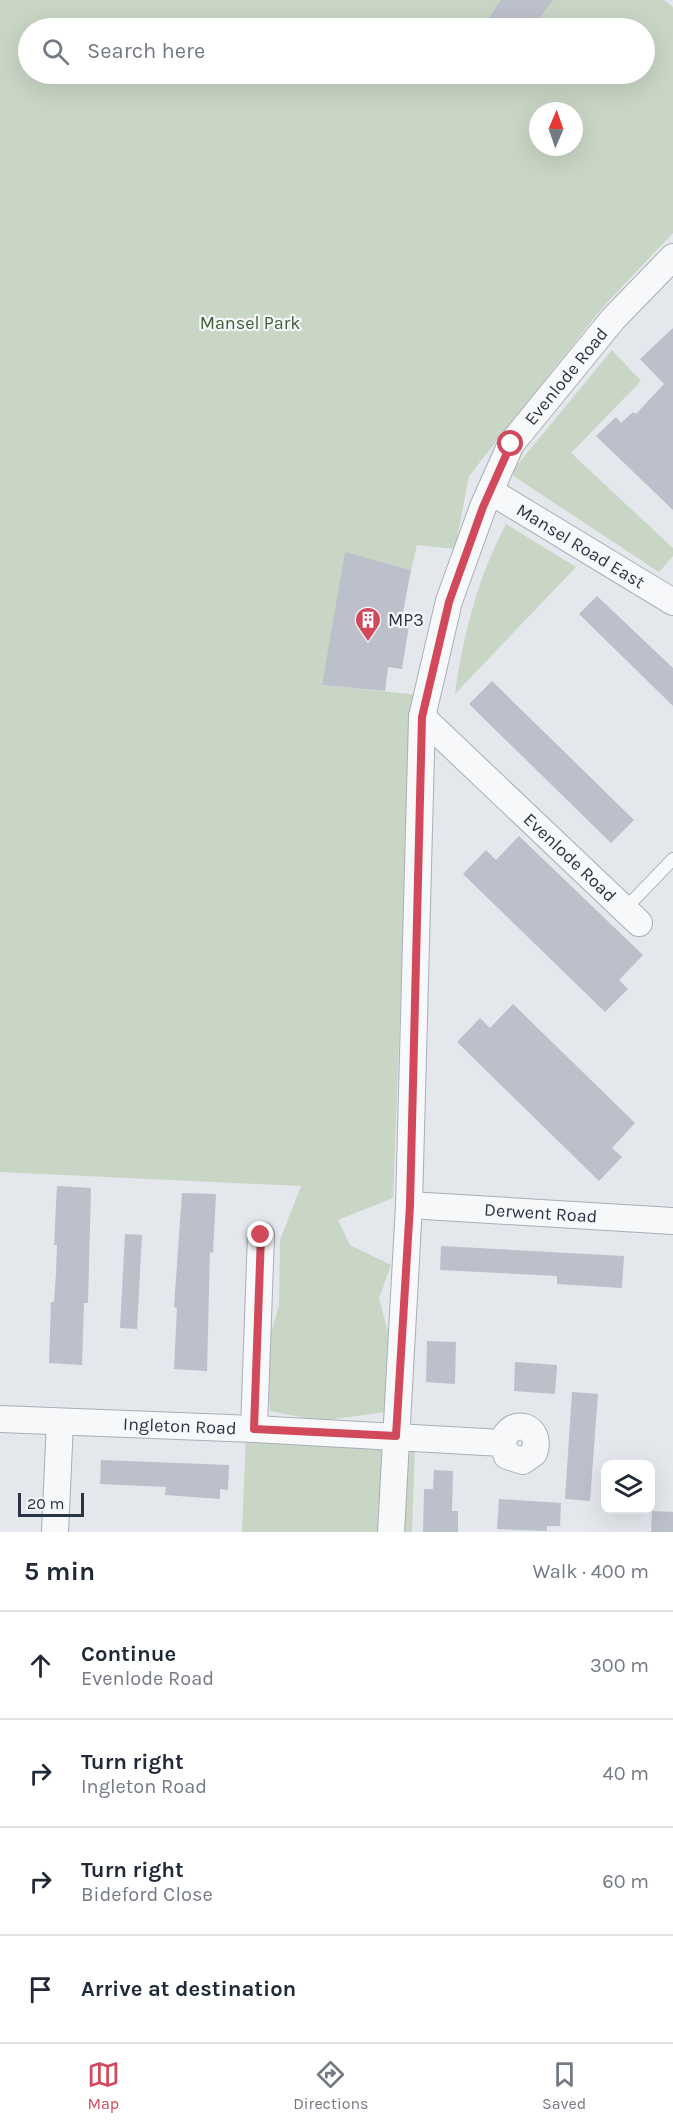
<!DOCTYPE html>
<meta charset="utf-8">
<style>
:root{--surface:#fff;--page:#f6f6f7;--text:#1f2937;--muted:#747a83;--line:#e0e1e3;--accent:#d1495b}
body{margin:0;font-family:Karla,sans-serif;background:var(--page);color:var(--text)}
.controls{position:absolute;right:18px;bottom:18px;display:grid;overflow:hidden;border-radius:12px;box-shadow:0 6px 24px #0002}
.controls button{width:54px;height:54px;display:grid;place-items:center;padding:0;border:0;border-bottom:2px solid var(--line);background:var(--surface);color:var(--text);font:30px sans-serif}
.compass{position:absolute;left:529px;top:102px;width:54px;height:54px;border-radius:50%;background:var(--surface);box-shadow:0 6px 24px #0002;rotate:2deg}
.scale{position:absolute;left:18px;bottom:15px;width:66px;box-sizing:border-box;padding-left:6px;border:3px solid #2b3445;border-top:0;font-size:16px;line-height:21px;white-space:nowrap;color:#2b3445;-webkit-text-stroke:4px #f4f6f9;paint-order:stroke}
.stop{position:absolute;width:18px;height:18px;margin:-14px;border:4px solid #d1495b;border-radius:50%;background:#fff}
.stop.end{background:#d1495b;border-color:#fff;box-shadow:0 2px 6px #0008}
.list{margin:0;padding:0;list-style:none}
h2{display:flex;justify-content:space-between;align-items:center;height:78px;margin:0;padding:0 24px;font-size:26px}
h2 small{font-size:20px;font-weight:400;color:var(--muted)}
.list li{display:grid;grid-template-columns:39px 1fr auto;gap:18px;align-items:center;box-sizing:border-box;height:108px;padding:0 24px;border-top:2px solid var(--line)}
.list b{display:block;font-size:22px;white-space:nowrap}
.list p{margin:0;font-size:20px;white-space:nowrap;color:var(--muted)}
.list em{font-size:20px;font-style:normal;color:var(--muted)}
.icon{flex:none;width:33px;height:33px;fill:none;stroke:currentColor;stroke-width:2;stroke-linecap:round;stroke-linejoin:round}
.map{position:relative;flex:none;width:673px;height:1532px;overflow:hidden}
.search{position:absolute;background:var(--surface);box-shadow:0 6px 24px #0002;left:18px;right:18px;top:18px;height:66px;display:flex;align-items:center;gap:15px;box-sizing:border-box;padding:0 21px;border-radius:33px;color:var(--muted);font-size:22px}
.sheet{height:510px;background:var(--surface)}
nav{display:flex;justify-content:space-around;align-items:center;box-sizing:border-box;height:84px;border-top:2px solid var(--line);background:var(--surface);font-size:16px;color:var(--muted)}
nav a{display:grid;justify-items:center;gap:3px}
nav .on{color:var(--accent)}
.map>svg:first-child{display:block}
.green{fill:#c9d6c5;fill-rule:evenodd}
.building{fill:#bbc0ca}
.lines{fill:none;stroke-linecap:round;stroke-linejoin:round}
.lane-casing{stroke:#a9aeb7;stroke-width:14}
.street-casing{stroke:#a9aeb7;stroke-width:28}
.lane{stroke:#f7f8fa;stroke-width:12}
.street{stroke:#f7f8fa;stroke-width:26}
.route{stroke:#d1495b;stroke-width:8}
.labels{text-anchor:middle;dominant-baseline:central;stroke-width:4.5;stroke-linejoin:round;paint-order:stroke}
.park-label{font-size:18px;fill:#3f6138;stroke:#f4f6f9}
.street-label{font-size:18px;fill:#2b3445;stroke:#f4f6f9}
.poi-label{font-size:18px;fill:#2b3445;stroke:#f4f6f9;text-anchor:start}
</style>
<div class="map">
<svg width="673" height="1532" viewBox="0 0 673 1532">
<rect width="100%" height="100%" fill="#e4e7ec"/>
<path class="green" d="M0,0H664L673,7V233L602,308L469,476L455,549L417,545L411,570L347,553L322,685L419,695L411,730L393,1198L338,1220L350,1245L391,1265L379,1298L393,1350L385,1412L321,1421L270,1411L265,1355L279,1305L280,1240L301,1186L0,1172ZM28,28H644V74H28ZM538,111H574V147H538Z
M612,350L641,381L571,453L673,548V556L659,572L527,485L514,476L513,470Z
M506,524L576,567L455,694C463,635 478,577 506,524Z
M246,1433L415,1444L412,1532H242Z"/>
<path class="building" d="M501,0H553L532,28H504L489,18Z
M673,328V510L596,436L616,417L621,423L633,412L636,414L664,384L640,359Z
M345,552L411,570L402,618L410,619L402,669L388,667L385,691L322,685Z
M597,596L673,668V706L579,614Z
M492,681L634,820L611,843L469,704Z
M519,836L643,955L619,980L628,989L605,1012L463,874L486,850L496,860Z
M513,1004L635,1123L612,1148L622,1157L599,1181L457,1042L480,1018L490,1028Z
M57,1186L91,1188L88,1303H84L82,1365L49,1363L51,1302H54L56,1273L57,1245H54Z
M182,1193L216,1194L213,1253L210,1252L207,1371L174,1369L177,1308L174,1307Z
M125,1234L142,1235L137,1329L120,1328Z
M441,1246L624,1256L622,1288L557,1284V1276L440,1270Z
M427,1341L456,1342L455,1384L426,1382Z
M515,1362L557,1365L555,1394L514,1391Z
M572,1392L598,1394L590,1501L565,1499Z
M101,1460L229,1465L228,1490L220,1489V1499L165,1495L166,1487L100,1484Z
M434,1470L453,1471L452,1511H458V1532H423L424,1489H433Z
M499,1499L561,1503L560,1526H547V1531L497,1529Z
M652,1511L673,1512V1532H651Z"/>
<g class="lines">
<defs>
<path id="lane" d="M624,910L673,859"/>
<g id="street">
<path id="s1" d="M490,491L673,602"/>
<path id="s2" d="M422,717L639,923"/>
<path id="s3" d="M409,1205L673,1221"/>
<path id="s4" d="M0,1419L254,1429L502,1443C511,1414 544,1427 534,1453L523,1461L507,1456L502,1443"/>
<path d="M254,1429L261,1235"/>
<path d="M55,1532L60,1422"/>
<path id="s5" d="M391,1532L409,1205L422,717L449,601L483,507L511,444L613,319L673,257"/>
</g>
</defs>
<use href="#lane" class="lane-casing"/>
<use href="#street" class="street-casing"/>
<use href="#lane" class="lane"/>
<use href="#street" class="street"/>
</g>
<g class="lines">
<path class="route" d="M261,1235L254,1429L396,1436L410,1205L422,717L449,602L483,507L511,444"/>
</g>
<defs>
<symbol id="building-pin" viewBox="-11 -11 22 30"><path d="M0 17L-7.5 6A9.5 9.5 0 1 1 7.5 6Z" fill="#d1495b" stroke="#f4f6f9"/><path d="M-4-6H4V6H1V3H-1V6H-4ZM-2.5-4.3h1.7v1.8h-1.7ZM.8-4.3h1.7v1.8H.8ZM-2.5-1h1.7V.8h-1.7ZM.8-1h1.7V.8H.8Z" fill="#fff"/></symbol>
</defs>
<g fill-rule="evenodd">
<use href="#building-pin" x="353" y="605" width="30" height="40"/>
</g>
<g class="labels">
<g class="park-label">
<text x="250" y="323">Mansel Park</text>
</g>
<g class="street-label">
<text stroke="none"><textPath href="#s5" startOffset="1191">Evenlode Road</textPath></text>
<text stroke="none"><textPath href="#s1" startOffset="106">Mansel Road East</textPath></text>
<text stroke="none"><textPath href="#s2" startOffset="204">Evenlode Road</textPath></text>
<text stroke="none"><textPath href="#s3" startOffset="132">Derwent Road</textPath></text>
<text stroke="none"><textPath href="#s4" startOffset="180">Ingleton Road</textPath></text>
</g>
<g class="poi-label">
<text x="388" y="620">MP3</text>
</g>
</g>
</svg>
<div class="controls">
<button><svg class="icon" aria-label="layers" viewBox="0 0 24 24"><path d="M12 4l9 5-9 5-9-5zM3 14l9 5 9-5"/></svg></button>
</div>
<svg class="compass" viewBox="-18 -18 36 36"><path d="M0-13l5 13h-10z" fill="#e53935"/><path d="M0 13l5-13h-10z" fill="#747a83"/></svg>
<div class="scale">20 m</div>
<div class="stop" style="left:511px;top:444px"></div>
<div class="stop end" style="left:261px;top:1235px"></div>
<div class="search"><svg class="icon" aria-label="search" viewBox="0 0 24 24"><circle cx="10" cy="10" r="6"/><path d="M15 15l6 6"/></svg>Search here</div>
</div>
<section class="sheet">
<h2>5 min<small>Walk · 400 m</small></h2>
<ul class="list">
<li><svg class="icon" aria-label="ahead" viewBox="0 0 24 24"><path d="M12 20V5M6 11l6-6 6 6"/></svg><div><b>Continue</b><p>Evenlode Road</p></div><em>300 m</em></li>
<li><svg class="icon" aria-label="right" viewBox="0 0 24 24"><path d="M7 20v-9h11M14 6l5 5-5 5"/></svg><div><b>Turn right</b><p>Ingleton Road</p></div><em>40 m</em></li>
<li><svg class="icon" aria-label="right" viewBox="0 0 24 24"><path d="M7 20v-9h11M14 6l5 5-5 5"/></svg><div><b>Turn right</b><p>Bideford Close</p></div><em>60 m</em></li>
<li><svg class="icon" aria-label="arrive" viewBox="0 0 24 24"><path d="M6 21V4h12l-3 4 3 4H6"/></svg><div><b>Arrive at destination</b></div></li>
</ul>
</section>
<nav>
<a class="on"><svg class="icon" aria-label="map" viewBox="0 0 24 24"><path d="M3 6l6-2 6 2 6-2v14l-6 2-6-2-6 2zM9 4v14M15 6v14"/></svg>Map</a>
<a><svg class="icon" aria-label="directions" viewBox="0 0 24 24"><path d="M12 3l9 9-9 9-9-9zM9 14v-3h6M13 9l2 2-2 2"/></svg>Directions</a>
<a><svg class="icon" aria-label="saved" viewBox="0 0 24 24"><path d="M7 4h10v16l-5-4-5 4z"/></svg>Saved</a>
</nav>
